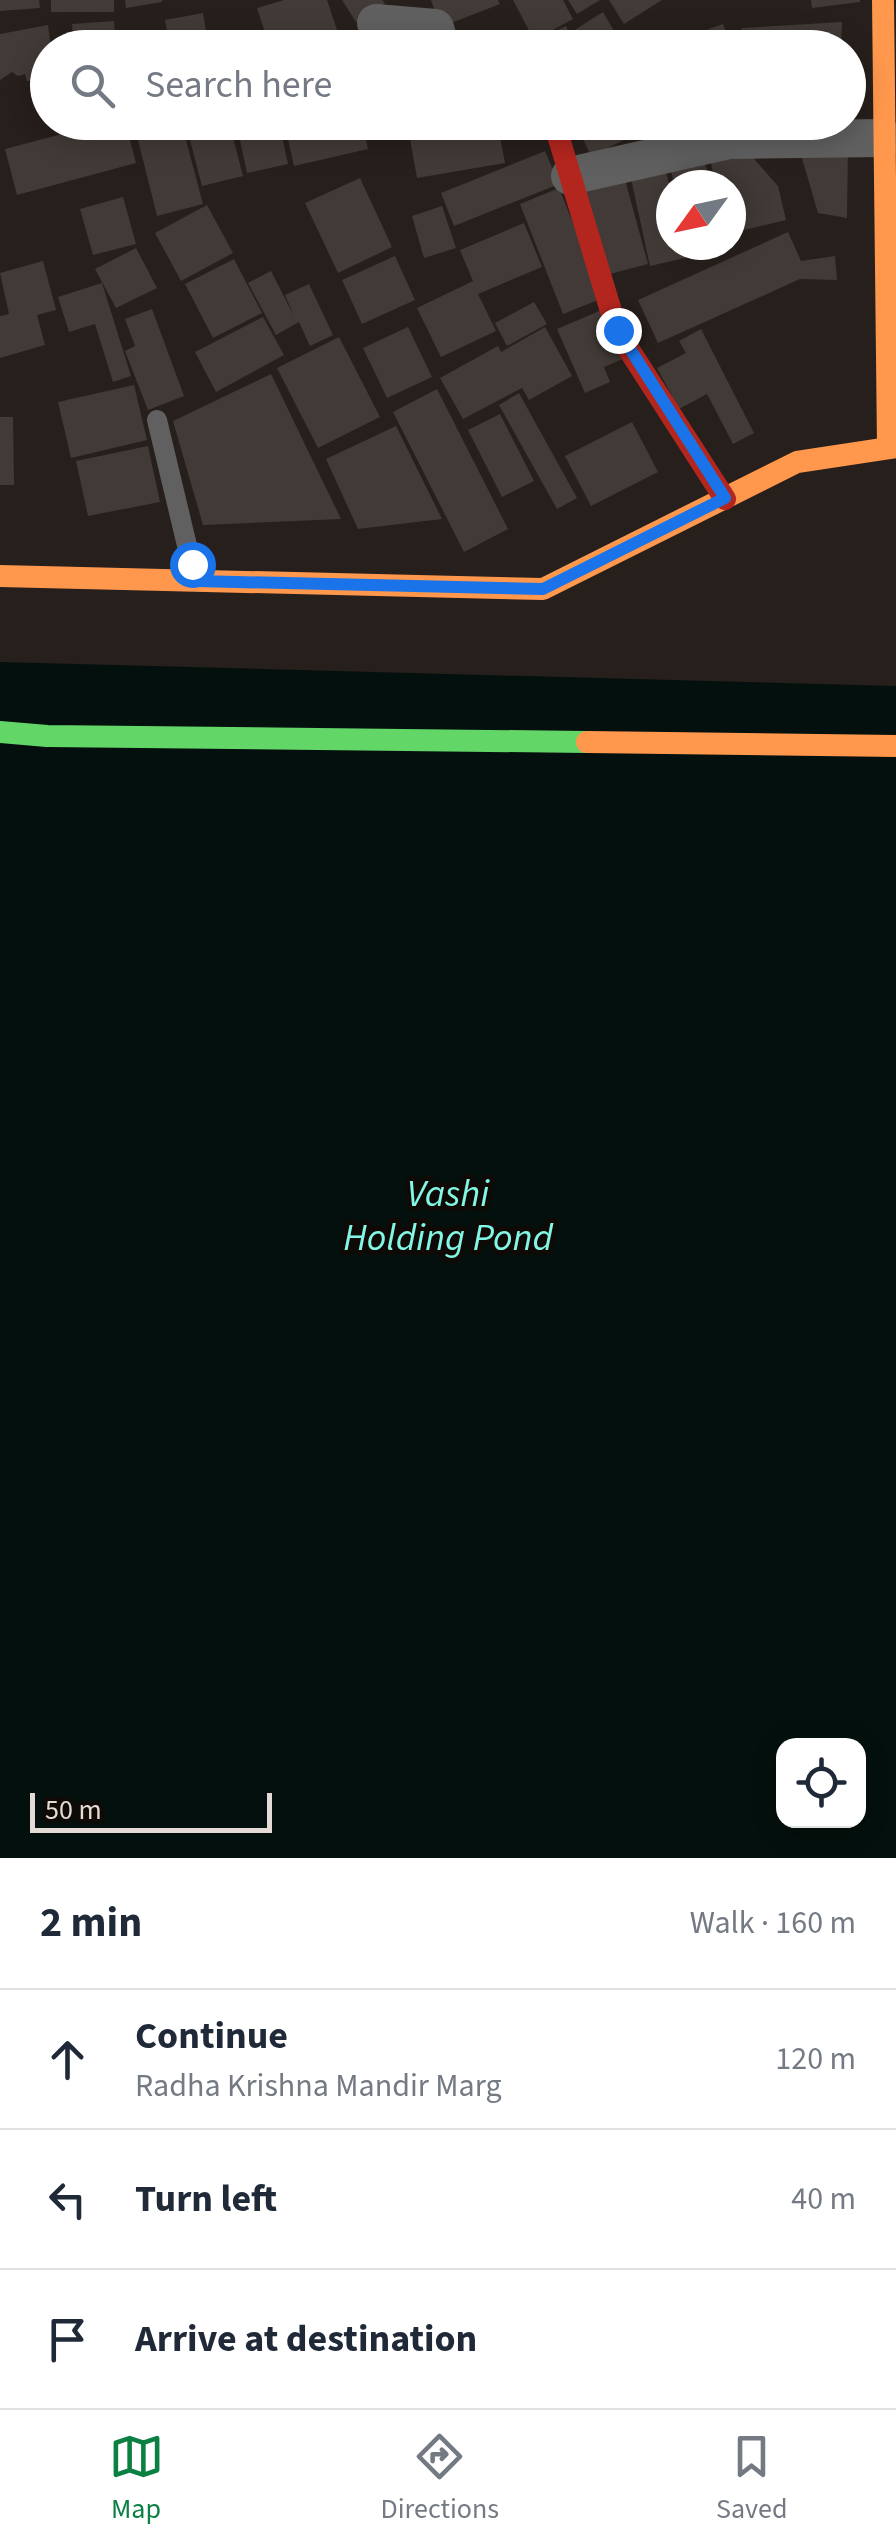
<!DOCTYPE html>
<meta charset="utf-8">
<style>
:root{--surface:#fff;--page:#f2f2f3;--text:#1f2937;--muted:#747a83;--line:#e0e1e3;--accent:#0b8043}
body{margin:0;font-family:"Source Sans 3",sans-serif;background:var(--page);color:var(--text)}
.controls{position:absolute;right:30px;bottom:30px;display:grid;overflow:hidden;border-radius:20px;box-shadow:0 5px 25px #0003}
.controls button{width:90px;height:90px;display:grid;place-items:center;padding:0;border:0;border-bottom:2px solid var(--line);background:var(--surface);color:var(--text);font:50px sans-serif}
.compass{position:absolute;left:656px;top:170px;width:90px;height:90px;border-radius:50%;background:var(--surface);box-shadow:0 5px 25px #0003;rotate:237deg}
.scale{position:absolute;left:30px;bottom:25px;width:242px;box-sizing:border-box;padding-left:10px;border:5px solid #e5dbd6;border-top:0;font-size:28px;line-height:35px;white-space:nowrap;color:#e5dbd6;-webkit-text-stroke:8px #100a07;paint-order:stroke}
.stop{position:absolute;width:30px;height:30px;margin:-22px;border:8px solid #1a73e8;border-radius:50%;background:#fff}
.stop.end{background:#1a73e8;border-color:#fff;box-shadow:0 2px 10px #0008}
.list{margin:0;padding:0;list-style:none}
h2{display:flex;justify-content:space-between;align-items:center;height:130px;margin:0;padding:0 40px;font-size:42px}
h2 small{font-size:32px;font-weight:400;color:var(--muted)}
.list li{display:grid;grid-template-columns:65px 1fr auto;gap:30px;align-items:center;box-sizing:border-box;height:140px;padding:0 40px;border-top:2px solid var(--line)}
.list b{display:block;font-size:38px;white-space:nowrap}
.list p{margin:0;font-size:32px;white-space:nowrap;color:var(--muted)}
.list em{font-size:32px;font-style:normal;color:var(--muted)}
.icon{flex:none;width:55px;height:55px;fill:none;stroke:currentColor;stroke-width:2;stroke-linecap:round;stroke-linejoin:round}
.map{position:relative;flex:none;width:896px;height:1858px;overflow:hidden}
.search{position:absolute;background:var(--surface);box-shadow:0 5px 25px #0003;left:30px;right:30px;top:30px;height:110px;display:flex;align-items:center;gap:25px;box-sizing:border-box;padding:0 35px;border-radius:55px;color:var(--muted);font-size:38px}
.sheet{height:550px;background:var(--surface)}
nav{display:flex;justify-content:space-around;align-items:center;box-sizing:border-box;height:140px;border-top:2px solid var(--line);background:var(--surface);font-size:28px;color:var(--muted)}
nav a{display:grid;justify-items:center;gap:5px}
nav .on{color:var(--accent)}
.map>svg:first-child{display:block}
.water{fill:#04100d;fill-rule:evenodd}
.building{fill:#423a37}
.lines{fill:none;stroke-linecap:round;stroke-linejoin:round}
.lane{stroke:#5f605f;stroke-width:20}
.street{stroke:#5f605f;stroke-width:38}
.fast{stroke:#63d668;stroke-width:22}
.slow{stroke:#ff974d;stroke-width:22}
.jam{stroke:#b3261e;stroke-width:22}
.route{stroke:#1a73e8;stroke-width:12}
.labels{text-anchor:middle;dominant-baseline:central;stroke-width:10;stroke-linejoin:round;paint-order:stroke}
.water-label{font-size:38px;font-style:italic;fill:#82f7e5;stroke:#100a07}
</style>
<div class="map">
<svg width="896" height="1858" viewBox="0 0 896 1858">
<rect width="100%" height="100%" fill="#271f1c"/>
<path class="water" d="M0,662L896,686V1858H0ZM784,1746H858V1820H784Z"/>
<path class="building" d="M0,0H39L40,8L0,11Z
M51,0H114V12H51Z
M125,0H162V2L126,8Z
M284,0H327L338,33L291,48H270L257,8Z
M342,0H382L385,3L356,22Z
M431,0H498L500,4L441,27Z
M513,0H563L573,19L534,40Z
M568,0H600L577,14Z
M609,0H662L624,24Z
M811,0H860V2L812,8Z
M393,10L417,48H359L352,37Z
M603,12L624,48H583L573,31Z
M203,13L209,48H170L165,20Z
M114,21L116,48H74L72,24Z
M842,22L841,48H747L741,28Z
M723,24L732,48H659V47Z
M48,25L51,48H48V81H27L25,74L18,76L12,72L0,80V34Z
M566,26L576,48H502L521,42L522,47Z
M165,40L166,48H127V45Z
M64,122H125L136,163L17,195L5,149L66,133Z
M195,122H229L243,176L202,186L186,125Z
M236,122H279L288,164L247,173Z
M284,122H362L368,149L294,166Z
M407,122H497L505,163L417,178Z
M575,122H661L591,156Z
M183,129L203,204L157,216L138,140Z
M740,143L778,186L786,220L731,233V185H716L708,151Z
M848,146L847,218L818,213L799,148Z
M545,151L559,184L454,226L441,193Z
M703,153L710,185H674L669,160Z
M665,167L671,193V245H682L685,258L650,266L630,174Z
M624,176L648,264L606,275L583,188Z
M360,178L392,247L338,273L305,203Z
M559,188L603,298L563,314L520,204Z
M123,197L136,244L93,255L80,209Z
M207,205L233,253L181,281L155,233Z
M442,206L456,248L424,258L412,216Z
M524,223L542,267L478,294L496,331L441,357L417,308L473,281L460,250Z
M788,232L801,261L835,256L837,280L800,279L658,343L638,300Z
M136,248L157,288L116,308L95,269Z
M395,256L415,300L362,324L342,280Z
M234,259L262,313L213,338L185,284Z
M43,261L56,310L37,315L45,345L0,358V316L9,314L0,273Z
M271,271L294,316L285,295L309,284L333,335L310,346L299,322L276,335L248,283Z
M102,283L131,376L113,382L95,324L69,332L58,297Z
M534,302L547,324L507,346L495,323Z
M152,309L184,396L148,410L125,351L135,346L125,319Z
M604,309L627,357L604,367L610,382L585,393L557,329Z
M263,317L284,355L216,392L195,352Z
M408,327L432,377L387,398L363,348Z
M545,327L572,376L529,400L522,388L463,419L440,378L498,346L501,352Z
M701,329L754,433L733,444L707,394L679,409L657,368L686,353L679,341Z
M339,337L380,417L318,448L277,368Z
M271,374L341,519L203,525L173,421Z
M134,385L147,440L71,458L58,402Z
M437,389L508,529L464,552L393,412Z
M519,393L577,498L557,509L499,405Z
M500,414L534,481L502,497L468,430Z
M0,417H13L14,485H0Z
M632,422L658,472L591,506L565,456Z
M396,426L442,519L358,529L326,459Z
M148,446L160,502L88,516L76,461Z"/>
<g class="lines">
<path class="lane" d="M157,420L195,579"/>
<path class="street" d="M376,23L435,28L441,48
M570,176L729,140L884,138"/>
<path class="fast" d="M0,732L47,736L587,742"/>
<path class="slow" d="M883,0L888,447
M0,576L543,589L797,462L896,447
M587,742L896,746"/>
<path class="jam" d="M554,122L617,331L725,499"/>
</g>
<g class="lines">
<path class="route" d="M192,564L196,581L543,589L725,498L618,330"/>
</g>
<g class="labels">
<g class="water-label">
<text x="448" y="1194">Vashi<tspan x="448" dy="44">Holding Pond</tspan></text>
</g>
</g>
</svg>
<div class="controls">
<button><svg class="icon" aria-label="locate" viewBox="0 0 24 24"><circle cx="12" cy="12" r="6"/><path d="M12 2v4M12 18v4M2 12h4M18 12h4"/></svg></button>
</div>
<svg class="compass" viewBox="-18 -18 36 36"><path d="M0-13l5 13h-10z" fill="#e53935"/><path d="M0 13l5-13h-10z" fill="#747a83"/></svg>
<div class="scale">50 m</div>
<div class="stop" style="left:192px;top:564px"></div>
<div class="stop end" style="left:618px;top:330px"></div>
<div class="search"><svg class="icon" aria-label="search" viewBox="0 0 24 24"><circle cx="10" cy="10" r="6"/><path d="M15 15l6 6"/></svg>Search here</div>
</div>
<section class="sheet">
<h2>2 min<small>Walk · 160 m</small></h2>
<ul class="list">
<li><svg class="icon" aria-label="ahead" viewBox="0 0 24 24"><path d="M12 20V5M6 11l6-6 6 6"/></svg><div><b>Continue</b><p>Radha Krishna Mandir Marg</p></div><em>120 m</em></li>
<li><svg class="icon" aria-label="left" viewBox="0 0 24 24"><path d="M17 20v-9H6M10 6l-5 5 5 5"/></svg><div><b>Turn left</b></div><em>40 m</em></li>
<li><svg class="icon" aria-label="arrive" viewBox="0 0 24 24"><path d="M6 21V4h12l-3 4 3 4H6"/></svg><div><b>Arrive at destination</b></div></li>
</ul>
</section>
<nav>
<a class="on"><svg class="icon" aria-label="map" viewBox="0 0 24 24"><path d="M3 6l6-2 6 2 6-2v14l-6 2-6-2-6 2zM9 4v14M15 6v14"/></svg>Map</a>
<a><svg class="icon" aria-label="directions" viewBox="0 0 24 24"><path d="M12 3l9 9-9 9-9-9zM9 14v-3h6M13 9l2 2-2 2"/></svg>Directions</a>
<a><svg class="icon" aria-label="saved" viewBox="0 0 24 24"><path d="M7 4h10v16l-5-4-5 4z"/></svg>Saved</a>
</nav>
